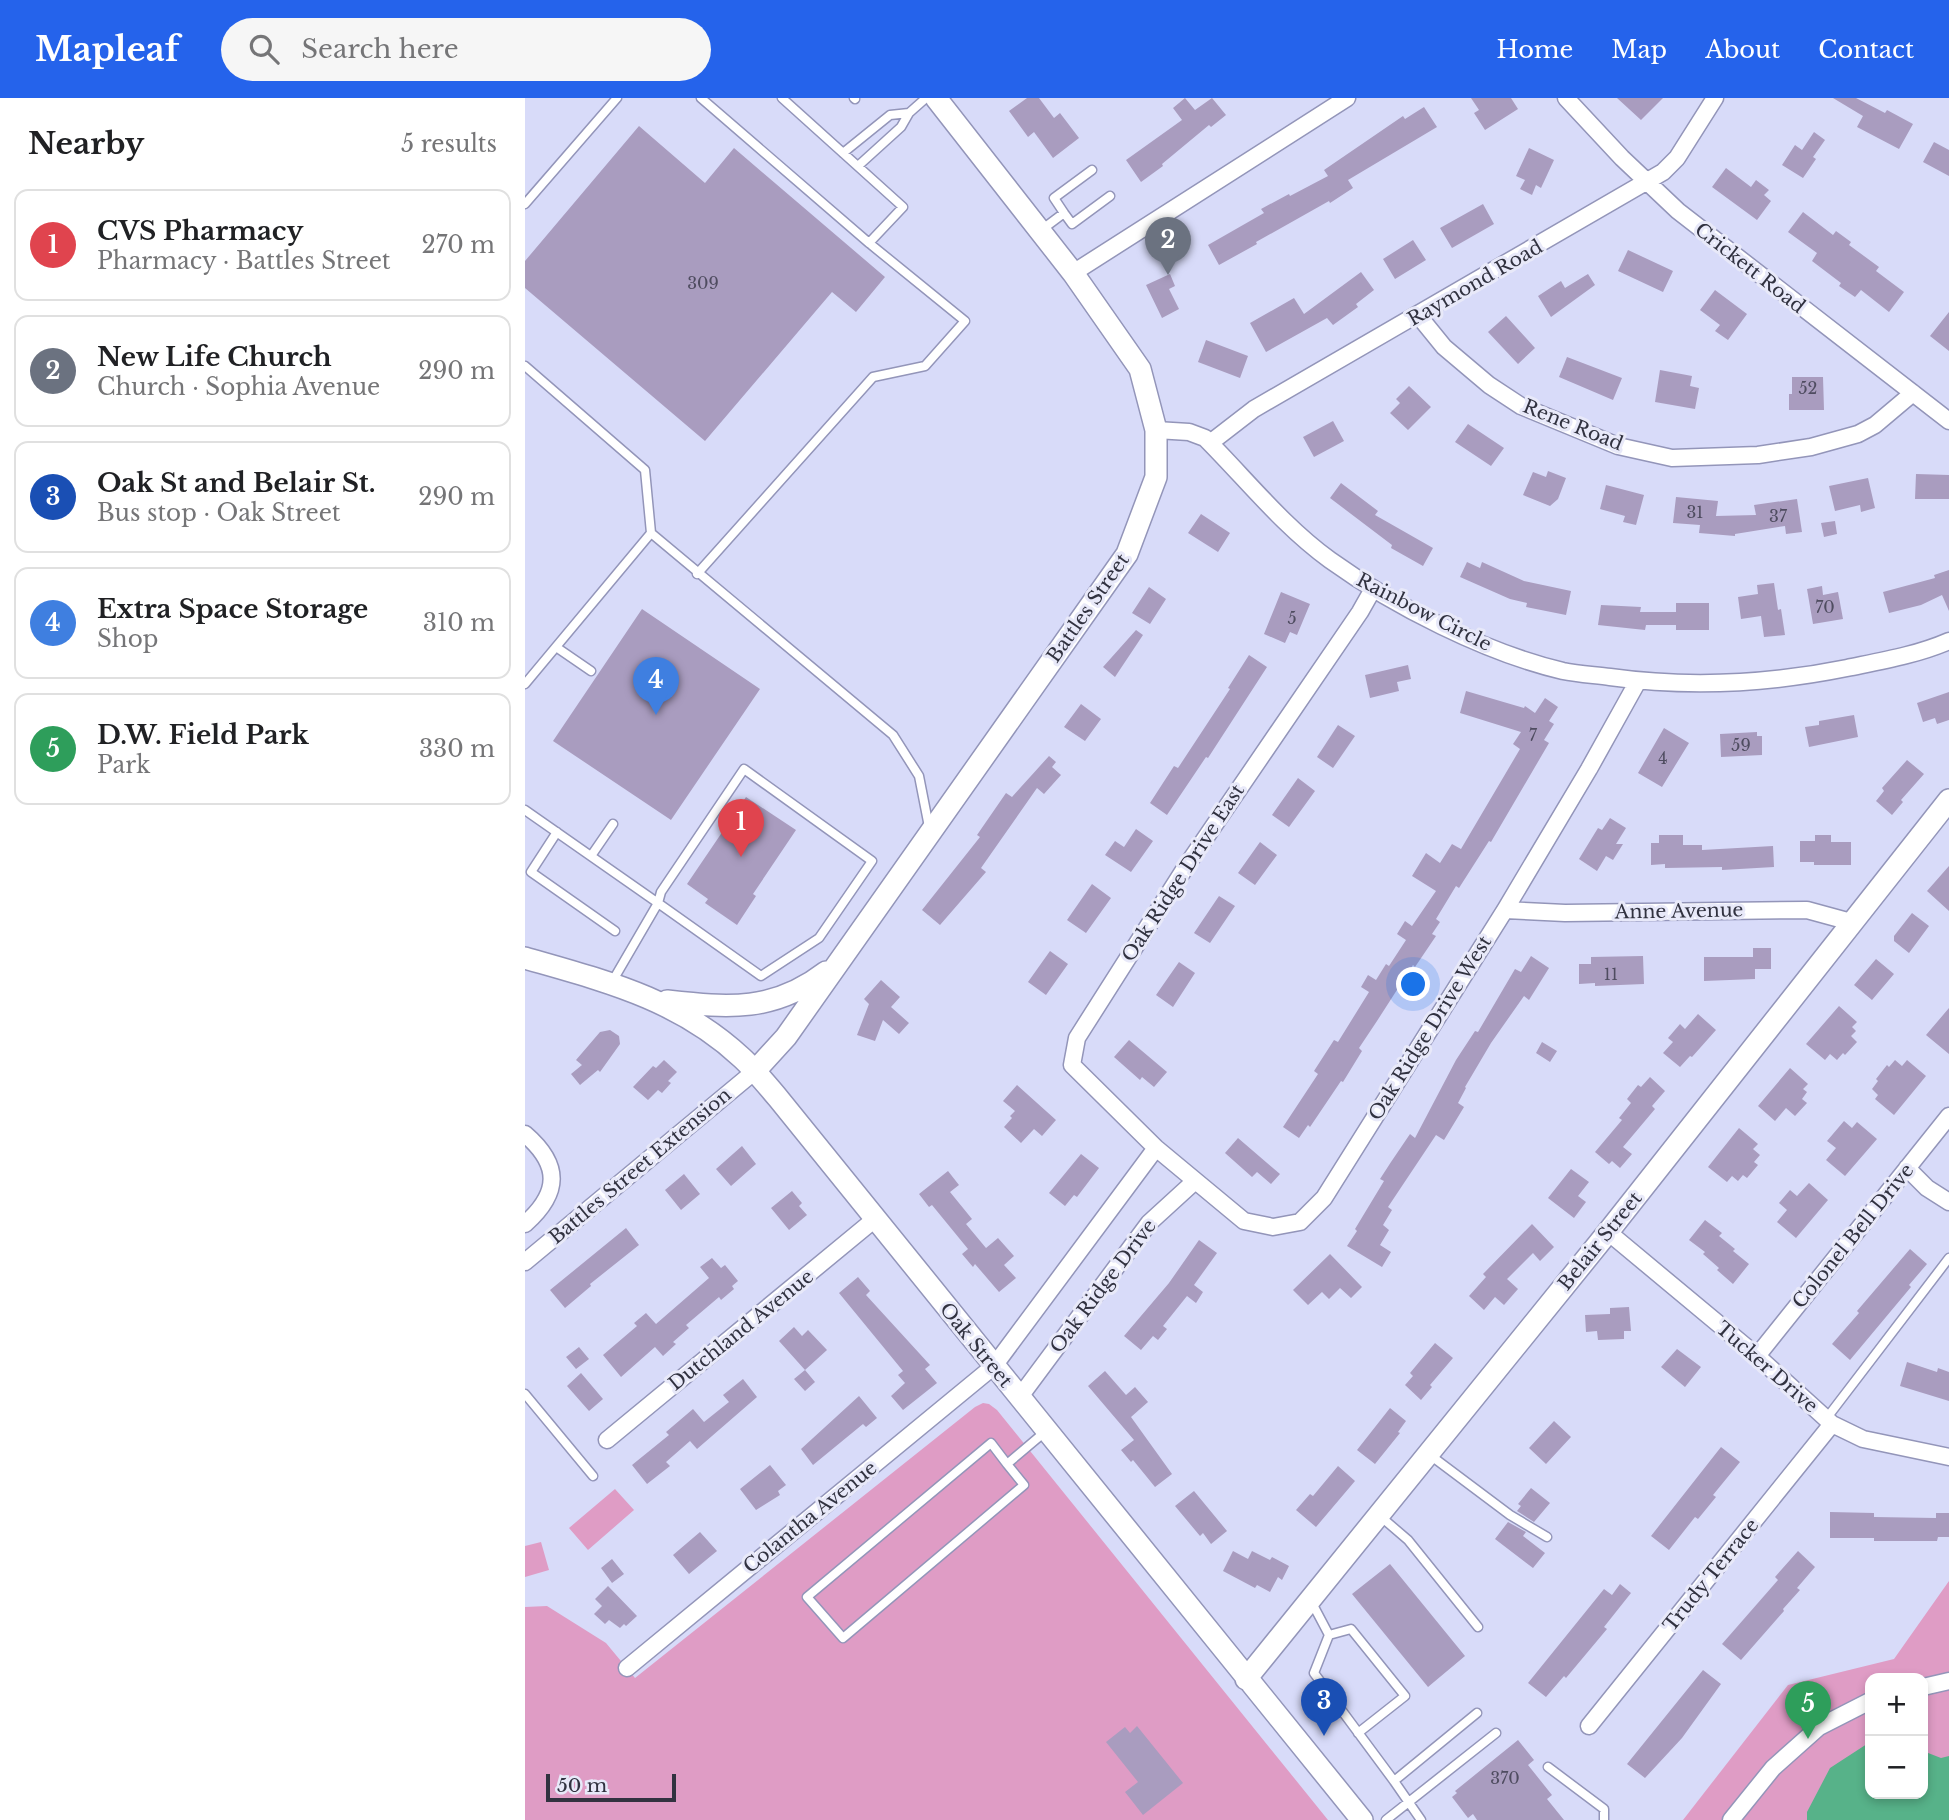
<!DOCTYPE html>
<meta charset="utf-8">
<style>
:root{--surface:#fff;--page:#f6f6f6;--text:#202124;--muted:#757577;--line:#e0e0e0;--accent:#2563eb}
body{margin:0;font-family:"Libre Baskerville",serif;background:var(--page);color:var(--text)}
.controls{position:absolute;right:21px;bottom:21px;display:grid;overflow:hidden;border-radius:14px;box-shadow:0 4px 10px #0003}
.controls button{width:63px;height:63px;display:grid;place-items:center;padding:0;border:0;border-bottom:2px solid var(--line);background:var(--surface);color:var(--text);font:35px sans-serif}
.scale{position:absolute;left:21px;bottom:18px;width:130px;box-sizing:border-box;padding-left:7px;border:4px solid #313240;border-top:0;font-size:19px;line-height:24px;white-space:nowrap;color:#313240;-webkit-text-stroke:5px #e8e9f9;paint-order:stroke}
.you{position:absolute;left:889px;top:887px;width:24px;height:24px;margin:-18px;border:5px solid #fff;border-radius:50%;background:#1a73e8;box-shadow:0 0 0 10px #1a73e833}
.badge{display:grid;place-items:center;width:46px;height:46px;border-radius:50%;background:var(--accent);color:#fff;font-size:23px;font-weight:700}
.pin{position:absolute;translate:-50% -58px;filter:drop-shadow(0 2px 4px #0008)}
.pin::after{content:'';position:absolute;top:37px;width:24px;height:21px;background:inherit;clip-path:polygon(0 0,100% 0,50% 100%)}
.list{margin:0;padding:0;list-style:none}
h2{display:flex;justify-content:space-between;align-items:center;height:91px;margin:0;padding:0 28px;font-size:30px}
h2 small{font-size:23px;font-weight:400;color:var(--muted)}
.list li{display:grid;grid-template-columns:46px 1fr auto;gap:21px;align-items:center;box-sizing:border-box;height:112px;margin:0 14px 14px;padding:0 14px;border:2px solid var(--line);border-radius:14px}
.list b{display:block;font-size:26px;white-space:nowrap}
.list p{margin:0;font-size:23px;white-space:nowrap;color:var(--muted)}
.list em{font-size:23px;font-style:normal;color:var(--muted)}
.icon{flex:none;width:38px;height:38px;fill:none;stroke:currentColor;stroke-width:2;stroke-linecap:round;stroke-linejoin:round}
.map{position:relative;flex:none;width:1424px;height:1722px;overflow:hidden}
header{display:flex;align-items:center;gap:42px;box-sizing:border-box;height:98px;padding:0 35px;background:var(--accent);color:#fff}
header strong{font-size:33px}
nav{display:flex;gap:38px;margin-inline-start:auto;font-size:24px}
.search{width:490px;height:63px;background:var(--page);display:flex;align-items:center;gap:18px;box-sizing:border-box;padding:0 24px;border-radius:38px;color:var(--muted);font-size:26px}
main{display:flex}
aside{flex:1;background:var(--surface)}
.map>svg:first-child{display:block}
.green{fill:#df9cc5;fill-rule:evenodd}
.water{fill:#57b289}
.building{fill:#a99cbf}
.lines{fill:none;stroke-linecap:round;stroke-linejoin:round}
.lane-casing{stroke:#9395b9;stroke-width:11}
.street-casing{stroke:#9395b9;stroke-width:19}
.secondary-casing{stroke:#9395b9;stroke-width:24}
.lane{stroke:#fff;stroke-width:8}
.street{stroke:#fff;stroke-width:16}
.secondary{stroke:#fff;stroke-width:21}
.labels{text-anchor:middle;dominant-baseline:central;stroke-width:6;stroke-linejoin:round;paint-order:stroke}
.number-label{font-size:16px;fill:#4f4c60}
.street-label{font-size:19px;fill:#313240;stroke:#e8e9f9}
</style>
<header>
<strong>Mapleaf</strong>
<div class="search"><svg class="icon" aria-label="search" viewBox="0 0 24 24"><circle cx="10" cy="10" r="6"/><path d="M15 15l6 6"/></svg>Search here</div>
<nav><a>Home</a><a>Map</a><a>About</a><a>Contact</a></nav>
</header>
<main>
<aside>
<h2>Nearby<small>5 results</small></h2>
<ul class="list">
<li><span class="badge" style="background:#e0444e">1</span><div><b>CVS Pharmacy</b><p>Pharmacy · Battles Street</p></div><em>270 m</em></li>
<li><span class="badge" style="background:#6b7280">2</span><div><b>New Life Church</b><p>Church · Sophia Avenue</p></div><em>290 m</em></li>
<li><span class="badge" style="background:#1a4fb4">3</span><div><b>Oak St and Belair St.</b><p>Bus stop · Oak Street</p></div><em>290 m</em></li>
<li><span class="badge" style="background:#3f7fe0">4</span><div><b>Extra Space Storage</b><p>Shop</p></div><em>310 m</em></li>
<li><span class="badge" style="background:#2e9e5b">5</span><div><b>D.W. Field Park</b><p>Park</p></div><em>330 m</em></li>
</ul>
</aside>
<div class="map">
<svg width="1424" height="1722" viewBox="0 0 1424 1722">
<rect width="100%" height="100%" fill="#d8dbf9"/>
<path class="green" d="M458,1305L464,1306L472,1312L803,1722H0V1509L22,1508L81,1545L110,1580L450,1309Z
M90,1391L109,1412L63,1452L44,1430Z
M16,1444L24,1472L0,1479V1448Z
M1424,1483V1722H1158L1263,1587L1369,1561ZM1345,1580H1398V1696H1345Z"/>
<path class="water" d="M1345,1644V1696H1398V1653L1416,1660L1424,1658V1722H1282V1714L1305,1670Z"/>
<path class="building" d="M502,0H514L529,20L535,15L554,40L528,60L509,34L503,39L484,13Z
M660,0L670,12L687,0L701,17L686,29L684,27L637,66L638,68L616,84L601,62L657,22L648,10Z
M946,0H986L993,11L960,32L949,15L954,12Z
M1092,0H1138L1116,22Z
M1308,0H1331L1360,15L1362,12L1388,26L1374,51L1332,29L1338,18Z
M899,9L912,29L823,82L828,90L805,105L804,103L731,144L732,146L694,167L683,147L739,115L736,111L764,96L765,98L803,78L799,72L878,18L880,21Z
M114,28L180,85L209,50L360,179L331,214L307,194L180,343L0,190V163Z
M1289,34L1300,42L1288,59L1291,61L1278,80L1257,67L1270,47L1277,52Z
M1409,44L1424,52V78L1398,64Z
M1004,50L1029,62L1016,90L1011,87L1007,97L995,91L1000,82L991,78Z
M1201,70L1226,89L1231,82L1244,92L1239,97L1246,103L1232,122L1187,89Z
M958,106L969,126L927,150L915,130Z
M1278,114L1308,137L1311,133L1326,144L1324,147L1354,169L1351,173L1379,194L1364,214L1336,192L1330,199L1314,188L1316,185L1287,163L1292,155L1263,134Z
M888,142L901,162L870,181L858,161Z
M1103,152L1148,173L1138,194L1093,173Z
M836,174L849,192L831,206L833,209L808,227L802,220L741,254L725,225L769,200L779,216Z
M645,176L650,188L644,191L654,211L637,220L621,187Z
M1063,176L1070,187L1026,219L1013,198L1036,183L1040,190Z
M1190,192L1222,216L1203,242L1190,233L1195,227L1175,212Z
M1424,214V253L1405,238Z
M981,218L1010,250L993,266L963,234Z
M681,242L723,258L715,280L673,264Z
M1042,259L1097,280L1088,302L1034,279Z
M1135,272L1167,278L1165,288L1174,290L1170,311L1130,304Z
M1267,279H1298L1299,312H1264V296H1267Z
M884,288L906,309L883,332L865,315L875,305L871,301Z
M808,323L819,343L789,359L778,339Z
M943,326L979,350L966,368L930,344Z
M1023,373L1041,380L1033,401L1025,408L998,397L1008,374L1021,379Z
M1391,376L1424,377V401H1390Z
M1343,380L1350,410L1336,414L1335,407L1310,413L1304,388Z
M816,385L853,413L850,417L908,450L898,468L866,450L867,447L805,400Z
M1081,387L1119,397L1111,427L1098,424L1100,418L1075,411Z
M1151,399L1193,403L1191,418L1231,417L1229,407L1272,401L1277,434L1261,436L1260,428L1210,436V438L1174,435L1175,427L1148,425Z
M676,416L705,435L693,454L663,435Z
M1310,423L1312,436L1299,439L1296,425Z
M942,464L955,470L957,464L999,483L1046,493L1041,517L1001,509L1002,505L985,501L935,479Z
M1424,472V513L1417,497L1396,507L1364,515L1358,494L1410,480L1409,477Z
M1249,485L1253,512L1256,511L1260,537L1239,539L1236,518L1216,521L1213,499L1233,496L1232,487Z
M1297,488L1298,497L1313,494L1318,521L1288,526L1282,491Z
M624,489L641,501L625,526L607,515Z
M756,494L785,506L772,537L765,534L760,545L739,536Z
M1151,505H1184V532H1151V527H1121L1120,532L1073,527L1076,507L1116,509L1115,514H1151Z
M117,511L235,591L146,722L28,643Z
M611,532L618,537L590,579L578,569Z
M724,557L742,569L683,660L681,659L642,717L625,705L649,668L653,670L705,591L703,590Z
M883,567L886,581L872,584L874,593L845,600L840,577Z
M941,593L999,610L1000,608L1010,615L1020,600L1033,609L1024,623L1029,626L1019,642L1024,645L966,744L964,743L934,790L931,788L911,821L915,824L907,836L911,838L890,869L888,867L852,923L834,950L837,953L818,984L816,983L785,1029L783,1027L774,1040L758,1029L793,976L789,973L809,942L813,944L844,894L836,889L843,877L851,882L861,866L864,868L881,842L872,836L880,823L887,828L911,793L887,778L901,755L915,765L927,746L936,751L995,651L988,646L996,634L935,615Z
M1424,594V622L1412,626L1410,620L1398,624L1392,605Z
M556,606L576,621L560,643L539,629Z
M1329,617L1333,639L1284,649L1280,629L1294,627V623Z
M813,627L830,638L808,670L792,659Z
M1139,630L1164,645L1137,689L1113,675Z
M1232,634V638H1237V657L1196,659L1195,636Z
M524,658L531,664L527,669L536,677L519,696L512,690L456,770L461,774L415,827L397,812L455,739L452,737L481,695L487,699Z
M1382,662L1399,676L1376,702L1378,704L1367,717L1351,703L1359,693L1357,690Z
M773,680L790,693L764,729L747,717Z
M221,699L271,732L228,796L231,798L212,827L180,805L183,801L162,786Z
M1085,720L1101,730L1091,746H1098L1088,762L1081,758L1072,773L1054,761L1073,730L1077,732Z
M611,731L628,743L606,774L580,757L590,743L599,749Z
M1134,737H1158V747H1177V752L1248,748L1249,769L1197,772V769L1140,770V766L1126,767V745H1134Z
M1290,737H1306V744H1326V767H1289V764H1275V743H1290Z
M735,744L752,757L730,787L713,775Z
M1424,768V813L1402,793Z
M567,786L586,800L561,835L542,822Z
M694,798L710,808L685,845L669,835Z
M1387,815L1404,828L1384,855L1369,843V838Z
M1228,850H1246V871H1230V881L1179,883V859H1228Z
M525,853L543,866L521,897L503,884Z
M1006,858L1024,870L1004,902L999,898L966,945L940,989L941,990L933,1005L939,1009L919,1042L911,1037L863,1109L867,1112L858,1127L864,1132L855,1147L866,1154L857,1169L822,1148L832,1133L830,1131L859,1083L855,1081L866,1064L885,1036L890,1040L931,962L950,933L953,934L990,871L996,874Z
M1118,858L1119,886L1070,888V885L1054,886V866H1066V859Z
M1351,861L1369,876L1347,902L1329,887Z
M654,864L670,875L648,909L631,897Z
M356,882L375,899L366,909L384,925L374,936L358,922L350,943L332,937L344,906L339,901Z
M1314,908L1332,924L1327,929L1331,933L1326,938L1332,944L1320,957L1318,955L1312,962L1305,956L1300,962L1281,946Z
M1424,910V956L1401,937Z
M1173,916L1191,932L1167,959L1165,958L1155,969L1138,955L1148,944L1143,940L1155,926L1160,931Z
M85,932L94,938L95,946L75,974L73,972L55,987L46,976L57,967L51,962L75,934Z
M604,942L642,974L629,989L617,979L615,982L589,959Z
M1017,944L1032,953L1025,964L1011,955Z
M139,962L152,974L143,983L146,985L137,995L133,992L123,1002L108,989L128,968L131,970Z
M1370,962L1377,968L1382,962L1401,978L1369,1017L1350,1001L1353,997L1347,991L1353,983L1351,981L1362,967L1364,969Z
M1265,970L1283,986L1278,991L1282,994L1277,1001L1282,1005L1270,1018L1261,1010L1250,1023L1233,1008Z
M1125,979L1140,993L1127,1008L1130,1011L1098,1049L1107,1056L1095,1070L1087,1063L1084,1066L1070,1054L1097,1022L1094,1020L1106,1005L1102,1001L1113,987L1116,989Z
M492,987L531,1022L517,1038L509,1031L496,1045L479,1029L487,1020L485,1018L490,1013L478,1003Z
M1319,1023L1327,1030L1332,1024L1352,1041L1320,1078L1301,1062L1311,1050L1302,1043Z
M1214,1030L1233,1046L1228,1051L1235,1057L1229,1064L1233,1067L1222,1080L1218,1077L1213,1083L1207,1078L1202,1084L1183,1069Z
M713,1040L755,1076L746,1086L732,1074L727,1079L700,1055Z
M217,1048L231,1066L206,1088L191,1071Z
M556,1056L574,1070L552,1099L549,1097L540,1108L524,1095Z
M1046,1071L1064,1084L1053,1098L1061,1104L1049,1120L1023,1100Z
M423,1073L434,1087L425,1094L447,1121L441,1126L461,1150L473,1140L489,1158L479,1167L491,1180L474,1194L450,1166L448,1169L437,1156L443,1151L407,1107L404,1109L394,1096Z
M159,1076L175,1096L156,1112L140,1092Z
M1284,1085L1303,1102L1271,1140L1252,1124L1262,1112L1254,1105L1265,1092L1272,1098Z
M267,1093L277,1105L274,1108L282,1117L264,1132L246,1110Z
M1180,1122L1197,1135L1194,1138L1210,1151L1208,1153L1224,1166L1208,1186L1192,1172L1194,1170L1178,1156L1180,1154L1164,1142Z
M1007,1126L1029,1149L1015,1163L1008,1155L982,1181L993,1191L979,1207L970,1199L959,1212L944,1198L961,1179L958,1176Z
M101,1130L114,1147L65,1186L66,1188L40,1210L25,1192Z
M674,1142L692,1155L669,1187L678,1194L671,1205L662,1198L638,1228L642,1231L633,1242L628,1238L616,1252L599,1238L644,1185Z
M1385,1151L1402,1166L1384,1187L1386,1189L1325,1262L1307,1246L1334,1215L1332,1213Z
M805,1156L837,1189L826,1200L815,1190L804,1201L797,1194L783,1207L768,1192Z
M187,1160L196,1170L200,1167L213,1183L207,1188L209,1191L196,1202L194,1199L161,1227L164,1230L148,1244L151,1246L138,1258L130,1249L96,1279L78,1257L112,1228L109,1225L121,1215L131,1226L184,1180L175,1169Z
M333,1179L345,1193L341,1197L405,1267L400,1271L412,1285L378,1312L366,1298L380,1285L373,1277L378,1273L314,1195Z
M1104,1209L1106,1233H1099V1241L1073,1242L1072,1233L1061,1234L1060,1217L1085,1216V1210Z
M269,1229L277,1238L283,1232L302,1252L280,1272L254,1243Z
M910,1245L928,1260L905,1287L907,1289L896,1302L880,1287L888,1278L885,1275Z
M54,1249L64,1261L51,1271L41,1259Z
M1152,1251L1176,1269L1160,1289L1136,1269Z
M1382,1264L1412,1274L1413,1270L1424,1274V1303L1375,1288Z
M280,1272L290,1284L280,1293L269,1281Z
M580,1273L601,1297L610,1289L623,1304L606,1319L647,1376L630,1389L608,1362L606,1364L596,1352L609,1342L563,1288Z
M56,1275L78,1301L64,1313L42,1288Z
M218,1281L232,1299L172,1351L165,1343L141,1364L145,1368L122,1386L107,1367L144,1337L141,1334L168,1311L179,1324L204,1304L198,1297Z
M334,1298L352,1320L341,1329L338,1326L288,1367L276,1351Z
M865,1310L881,1323L873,1334L875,1335L850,1366L832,1352Z
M1029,1323L1046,1339L1021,1366L1004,1350Z
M1196,1349L1215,1364L1188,1397L1191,1399L1173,1421L1170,1419L1144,1452L1126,1438Z
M245,1367L261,1387L253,1393L255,1397L231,1412L215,1391Z
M813,1368L830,1383L791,1429L771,1412L785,1396L788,1398Z
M1006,1390L1025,1405L1009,1424L992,1413L996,1408L993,1406Z
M669,1393L702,1433L686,1446L678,1435L675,1438L650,1408Z
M1305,1414L1349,1415V1419L1411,1420V1415H1424V1439H1413L1412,1443H1349V1440H1305Z
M983,1424L1001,1434L998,1438L1020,1455L1008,1470L970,1441Z
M175,1434L192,1453L164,1476L148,1457Z
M708,1453L723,1461L727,1453L745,1462L747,1459L764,1468L757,1482L753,1479L745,1494L732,1487L730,1490L698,1473Z
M1273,1453L1290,1469L1272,1490L1275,1492L1258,1511L1259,1513L1216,1562L1197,1546L1253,1482L1250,1479Z
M87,1461L99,1476L87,1485L76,1470Z
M865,1466L940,1558L903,1589L827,1496Z
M1095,1486L1106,1495L1079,1529L1082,1531L1041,1580L1039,1578L1021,1599L1003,1585L1079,1491L1087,1497Z
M83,1488L112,1518L101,1528L99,1526L95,1530L84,1522L80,1526L69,1516L77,1508L70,1501Z
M1178,1572L1196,1586L1157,1640L1120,1680L1102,1666Z
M612,1628L658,1685L618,1717L600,1694L613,1684L581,1644L600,1629L605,1635Z
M993,1642L1009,1662L1003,1667L1027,1697L1022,1701L1039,1722H952L948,1716L943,1720L927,1699L932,1695L930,1693Z"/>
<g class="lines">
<defs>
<path id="lane" d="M257,0L378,109L344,145
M329,0L330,1
M318,55L365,17L384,15
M333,68L376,29L384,15L401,0
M0,106L92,0
M539,115L529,100L567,72
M515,133L539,115L547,126L585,98
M0,268L120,372L126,435L368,637L394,678L404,729
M172,476L348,279L400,268L440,223L344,145L176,0
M31,549L66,573
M0,586L126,435
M0,712L133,805L136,794L219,671L347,763L294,840L236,878L133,805L87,884
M32,734L6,774L90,833
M66,758L88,726
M0,1296L68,1378
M1301,1321L1424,1160
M905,1357L985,1417L1022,1439
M482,1366L499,1387L318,1540L282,1499L466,1345L482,1366L521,1333
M855,1418L883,1442L953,1529
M786,1503L804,1537L789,1575L869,1683
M804,1537L826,1531L880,1598L833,1635
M1023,1669L1079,1711V1722
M861,1722L971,1635
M896,1722L869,1683L952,1615"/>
<path id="street" d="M1041,0L1097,60L1153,113L1424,323
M548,175L822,0
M893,217L919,249L964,287L996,308L1093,348L1147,360L1233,357L1286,349L1333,336L1350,327L1388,295
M631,332L664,334L680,340C721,381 758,428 805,462C869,508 961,555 1038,573C1053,576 1070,577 1085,579C1164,590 1243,586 1322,570C1356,563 1392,557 1424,543
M685,345L729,311L1138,74L1152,60L1190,0
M848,491L835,514L662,767L552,940L547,967L631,1050L719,1123L748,1129L775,1124L799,1100L980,812L1064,671L1113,583
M980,812L1040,815L1282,812L1326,824
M0,1036C36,1067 35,1095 0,1126
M1382,1070L1402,1090L1424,1104
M1083,1134L1232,1258L1307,1326L1338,1341L1424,1359
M0,1164L230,973
M1232,1258L1424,1018
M494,1300L624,1125L670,1083
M82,1342L350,1121
M102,1570L469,1268L631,1050
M1398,1589L1424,1583
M1064,1628L1307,1326
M1206,1722L1248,1670L1294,1629L1345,1603"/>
<path id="secondary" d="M0,860C80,883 154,901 217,960C230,972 241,986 253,1000L837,1722
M142,903C204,910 249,914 301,874
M230,973L261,939L602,456L631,379V332L615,271L548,175L411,0
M721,1581L1083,1134L1424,702"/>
</defs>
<use href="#lane" class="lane-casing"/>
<use href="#street" class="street-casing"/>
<use href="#secondary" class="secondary-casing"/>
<use href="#lane" class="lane"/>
<use href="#street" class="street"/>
<use href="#secondary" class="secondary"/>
</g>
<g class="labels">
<g class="number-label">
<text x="178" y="185">309</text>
<text x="1283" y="290">52</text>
<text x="1170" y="414">31</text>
<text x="1253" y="418">37</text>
<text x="1300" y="509">70</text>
<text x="767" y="520">5</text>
<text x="1008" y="637">7</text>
<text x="1216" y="647">59</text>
<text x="1138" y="660">4</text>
<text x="1086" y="876">11</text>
<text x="980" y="1680">370</text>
</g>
<g class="street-label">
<text transform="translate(1225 170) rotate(38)">Crickett Road</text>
<text transform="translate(950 185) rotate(-30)">Raymond Road</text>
<text transform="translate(1048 327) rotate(22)">Rene Road</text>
<text transform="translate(563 510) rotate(-55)">Battles Street</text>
<text transform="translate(899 514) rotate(27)">Rainbow Circle</text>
<text transform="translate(658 775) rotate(-57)">Oak Ridge Drive East</text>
<text transform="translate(1154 813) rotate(-1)">Anne Avenue</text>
<text transform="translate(905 930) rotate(-58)">Oak Ridge Drive West</text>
<text transform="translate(115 1068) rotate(-40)">Battles Street Extension</text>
<text transform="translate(1328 1138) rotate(-51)">Colonel Bell Drive</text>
<text transform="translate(1075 1143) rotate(-51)">Belair Street</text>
<text transform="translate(578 1188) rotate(-53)">Oak Ridge Drive</text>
<text transform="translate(216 1232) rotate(-39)">Dutchland Avenue</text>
<text transform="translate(451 1247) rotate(51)">Oak Street</text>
<text transform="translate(1242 1269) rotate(41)">Tucker Drive</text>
<text transform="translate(285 1419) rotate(-39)">Colantha Avenue</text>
<text transform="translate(1186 1477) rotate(-51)">Trudy Terrace</text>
</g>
</g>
</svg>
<div class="controls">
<button>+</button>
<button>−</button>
</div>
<div class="scale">50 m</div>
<div class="you"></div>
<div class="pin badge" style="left:216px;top:759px;background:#e0444e">1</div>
<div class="pin badge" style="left:643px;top:177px;background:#6b7280">2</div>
<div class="pin badge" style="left:799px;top:1638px;background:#1a4fb4">3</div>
<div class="pin badge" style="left:131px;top:617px;background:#3f7fe0">4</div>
<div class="pin badge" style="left:1283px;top:1641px;background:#2e9e5b">5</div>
</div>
</main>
